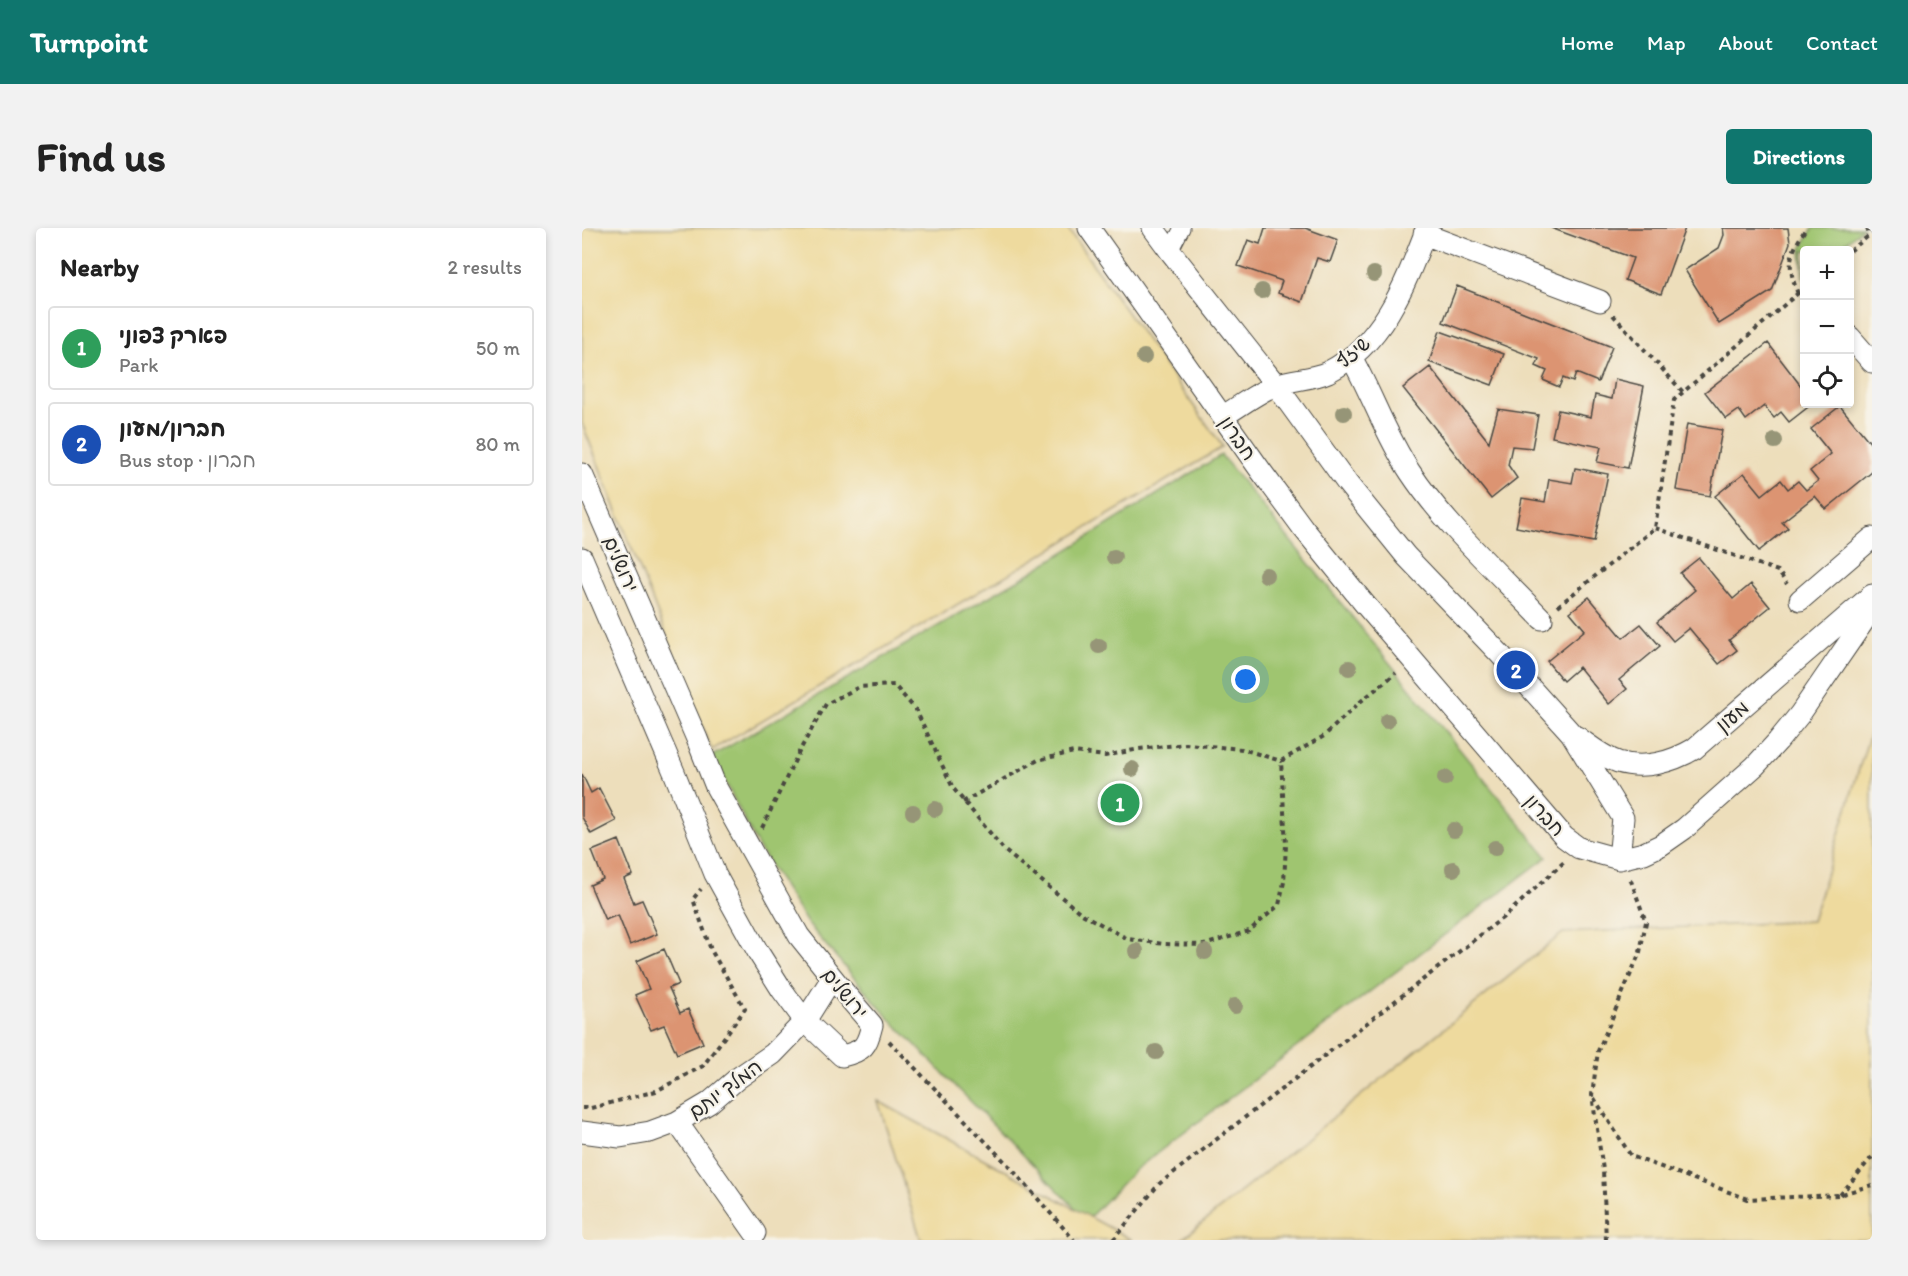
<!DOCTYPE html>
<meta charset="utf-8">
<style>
:root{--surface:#fff;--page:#f2f2f2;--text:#222;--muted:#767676;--line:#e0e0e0;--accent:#0f766e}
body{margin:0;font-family:Itim,"Playpen Sans Hebrew",sans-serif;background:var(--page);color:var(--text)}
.controls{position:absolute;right:18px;top:18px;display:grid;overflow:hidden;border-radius:6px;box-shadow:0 3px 9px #0003}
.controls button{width:54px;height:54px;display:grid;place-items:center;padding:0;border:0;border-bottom:2px solid var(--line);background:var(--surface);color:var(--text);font:30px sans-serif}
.you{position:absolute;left:664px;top:452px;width:21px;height:21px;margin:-15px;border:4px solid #fff;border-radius:50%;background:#1a73e8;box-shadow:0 0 0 9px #1a73e833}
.badge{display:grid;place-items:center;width:39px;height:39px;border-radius:50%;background:var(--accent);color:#fff;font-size:20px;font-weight:700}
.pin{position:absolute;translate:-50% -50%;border:3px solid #fff;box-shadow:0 2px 6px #0006}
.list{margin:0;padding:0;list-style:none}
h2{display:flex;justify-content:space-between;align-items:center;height:78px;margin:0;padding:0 24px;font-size:26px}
h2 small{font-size:20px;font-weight:400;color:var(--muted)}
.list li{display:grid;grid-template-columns:39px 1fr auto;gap:18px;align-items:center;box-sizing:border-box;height:84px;margin:0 12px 12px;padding:0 12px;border:2px solid var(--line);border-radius:6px}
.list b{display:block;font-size:22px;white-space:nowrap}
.list p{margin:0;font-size:20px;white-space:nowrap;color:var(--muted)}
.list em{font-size:20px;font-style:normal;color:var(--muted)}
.icon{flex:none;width:33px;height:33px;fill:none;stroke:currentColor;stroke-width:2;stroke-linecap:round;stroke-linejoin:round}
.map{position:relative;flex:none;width:1290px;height:1012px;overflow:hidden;border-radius:6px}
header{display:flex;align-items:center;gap:36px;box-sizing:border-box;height:84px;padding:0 30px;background:var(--accent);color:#fff}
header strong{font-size:28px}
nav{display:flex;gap:33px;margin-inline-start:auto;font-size:21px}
.intro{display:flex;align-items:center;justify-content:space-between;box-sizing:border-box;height:144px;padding:0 36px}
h1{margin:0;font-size:42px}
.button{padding:15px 27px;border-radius:6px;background:var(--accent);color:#fff;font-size:21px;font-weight:700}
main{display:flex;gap:36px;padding:0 36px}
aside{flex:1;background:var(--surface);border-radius:6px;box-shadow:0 3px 9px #0003}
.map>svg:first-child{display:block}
.green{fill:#9fc570;stroke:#65784e;stroke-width:1.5}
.sand{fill:#eeda9e;stroke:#8c8264;stroke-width:1.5}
.building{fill:#dc9472}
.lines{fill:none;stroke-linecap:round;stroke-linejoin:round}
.pedestrian-casing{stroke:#484641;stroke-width:17}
.minor-casing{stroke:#484641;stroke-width:23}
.path{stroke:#484641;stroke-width:4;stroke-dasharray:4.5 4.5;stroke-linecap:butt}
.pedestrian{stroke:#fff;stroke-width:15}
.minor{stroke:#fff;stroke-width:21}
.tree{fill:#969577}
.labels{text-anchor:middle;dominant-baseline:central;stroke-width:4.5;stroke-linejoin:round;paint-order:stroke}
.street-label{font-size:20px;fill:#2b2b2b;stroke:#f7f3e8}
</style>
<header>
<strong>Turnpoint</strong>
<nav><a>Home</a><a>Map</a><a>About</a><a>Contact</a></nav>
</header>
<div class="intro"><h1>Find us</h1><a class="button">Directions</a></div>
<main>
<aside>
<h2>Nearby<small>2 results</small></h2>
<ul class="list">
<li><span class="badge" style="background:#2e9e5b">1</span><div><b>פארק צפוני</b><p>Park</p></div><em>50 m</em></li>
<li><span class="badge" style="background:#1a4fb4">2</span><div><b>חברון/מעון</b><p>Bus stop · חברון</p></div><em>80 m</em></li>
</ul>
</aside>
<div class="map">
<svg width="1290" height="1012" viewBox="0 0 1290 1012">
<rect width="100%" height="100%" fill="#f7f3e8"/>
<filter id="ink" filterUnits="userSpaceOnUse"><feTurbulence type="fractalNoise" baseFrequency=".0167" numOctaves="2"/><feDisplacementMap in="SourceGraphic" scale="12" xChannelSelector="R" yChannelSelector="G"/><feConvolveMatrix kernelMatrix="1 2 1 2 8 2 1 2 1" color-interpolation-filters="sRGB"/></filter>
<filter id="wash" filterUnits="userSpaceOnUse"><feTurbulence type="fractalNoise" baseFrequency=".008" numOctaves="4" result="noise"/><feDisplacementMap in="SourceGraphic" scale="24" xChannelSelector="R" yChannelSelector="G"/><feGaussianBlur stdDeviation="1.35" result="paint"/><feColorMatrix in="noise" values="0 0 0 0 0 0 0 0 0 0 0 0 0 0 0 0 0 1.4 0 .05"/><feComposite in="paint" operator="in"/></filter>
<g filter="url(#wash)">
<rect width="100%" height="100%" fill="#eddebb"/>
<path class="green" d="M1231,0H1281L1255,22H1222L1221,50L1219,21Z
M639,227L965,629L553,942L505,992L305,788L225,695L178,622L130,528L443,348Z"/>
<path class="sand" d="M0,0H485L641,219L130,522L0,195Z
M1290,499V1012H599L981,705L1230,693Z
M296,873L550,1012H339Z"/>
<g id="blocks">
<path class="building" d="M683,0H723L756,12L748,34L735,30L720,74L696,65L700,53L656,38L666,12L678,16Z
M969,0H1103L1079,66L1043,52L1051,30Z
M1141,0H1206L1208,15L1190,63L1137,96L1103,42L1137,20L1142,7Z
M875,58L1030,119L1016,154L994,145L991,154L981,150L977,159L961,152L965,143L954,138L957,131L861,94Z
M858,103L922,126L910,157L847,134Z
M1186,115L1222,162V176H1230L1207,194L1199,184L1192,190L1182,178L1164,192L1157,182L1144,191L1123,164Z
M848,139L907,214L916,181L956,187L950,220L930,218L926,237L935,250L909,271L821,160Z
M1033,151L1062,158L1046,240L1015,234L1019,219L970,209L976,182L1009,189L1013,167L1030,171Z
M1258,178L1290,217V244L1244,281L1233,268L1200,294L1206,300L1177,323L1133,268L1162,245L1180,267L1199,252L1206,261L1216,253L1224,262L1236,253L1228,243L1249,226L1229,201Z
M1105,196L1140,202L1128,268L1094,262Z
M993,240L1026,246L1012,314L934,299L940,270L963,274L967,251L990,255Z
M1117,330L1151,371L1169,356L1188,379L1147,412L1155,422L1137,436L1107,400L1091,413L1075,394L1113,362L1098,345Z
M1007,369L1041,410L1059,396L1078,418L1037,452L1045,461L1027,476L997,439L981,453L965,433L1003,402L988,384Z
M0,546L9,565L17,560L34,593L9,606L0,589Z
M37,612L51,647L42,651L52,675L60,672L75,706L48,717L36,687L23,692L8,657L21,651L10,623Z
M82,721L97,756L87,760L98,785L106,781L121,815L95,826L82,797L69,802L53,767L67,761L55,733Z"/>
</g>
</g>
<g filter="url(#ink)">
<use href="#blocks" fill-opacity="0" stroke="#484641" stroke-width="1.5"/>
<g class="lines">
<defs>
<path id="pedestrian" d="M588,23L600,0"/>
<path id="minor" d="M507,0L679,243L721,300L781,374L982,609L997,620L1037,631
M571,0L588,23L694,157L765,255L824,328L917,425L989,505L1041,590L1037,631
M842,6L1018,73
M1268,109L1290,134
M769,129C790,166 804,208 828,244C863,297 916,345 960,391
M641,188C657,179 680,161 697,156C712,151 731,151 746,144C802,116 824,54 845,0
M0,246L115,511L134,559L217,708L266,769L290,797C285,818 282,823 260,828L223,793L200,762L176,724L133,646L92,544L0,330
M1218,372L1290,310
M995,509C1008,518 1021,529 1036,534C1062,542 1090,534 1112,521L1290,367
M1037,631L1062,625L1079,617L1102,601L1173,538L1196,513L1218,486L1290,381
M95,894L173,1005
M0,904L38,909L68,904L95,894L127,875L156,850L191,826L223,793L250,750"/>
</defs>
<use href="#pedestrian" class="pedestrian-casing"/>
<use href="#minor" class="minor-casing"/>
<path class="path" d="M1285,0L1287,7
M1268,23L1290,5
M1216,66C1204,34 1207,28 1224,0
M1031,87L1101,164
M1073,300L1196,343L1205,356
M976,378L1073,300L1092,172L1222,60
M381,574L456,532L492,524L523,528L557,521L604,516L660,521L699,533L742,508L778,474L814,445
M180,600L218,522L244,476L277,459L312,457L334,482L371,560L423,623L500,686L546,711L582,716L622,717L667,703L697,677L702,654L704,617L699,533
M307,813L428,939L492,1012
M1012,870L1049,928L1166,971L1257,967L1290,957
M0,880H9L74,863L121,838L163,781L129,722L111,671L119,661
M1258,967L1290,929
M531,1012L577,956L923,688L982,634
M1024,1012L1021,942L1010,867L1016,823L1058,724L1064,694L1048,650"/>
<use href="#pedestrian" class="pedestrian"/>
<use href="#minor" class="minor"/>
</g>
<g class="tree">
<circle cx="792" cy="46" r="8"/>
<circle cx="680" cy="63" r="8"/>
<circle cx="562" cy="129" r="8"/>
<circle cx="762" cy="185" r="8"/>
<circle cx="1193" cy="213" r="8"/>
<circle cx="532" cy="329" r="8"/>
<circle cx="684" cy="347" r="8"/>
<circle cx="517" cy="418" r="8"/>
<circle cx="767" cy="440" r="8"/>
<circle cx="805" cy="493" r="8"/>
<circle cx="550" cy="541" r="8"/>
<circle cx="863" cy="550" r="8"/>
<circle cx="353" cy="581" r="8"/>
<circle cx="331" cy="584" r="8"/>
<circle cx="872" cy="602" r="8"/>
<circle cx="913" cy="620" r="8"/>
<circle cx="871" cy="641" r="8"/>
<circle cx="554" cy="723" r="8"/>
<circle cx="623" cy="724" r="8"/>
<circle cx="653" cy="778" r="8"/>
<circle cx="574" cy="824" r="8"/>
</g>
</g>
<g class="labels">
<g class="street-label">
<text transform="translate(771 124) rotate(-40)">שיזף</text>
<text transform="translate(656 210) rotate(56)">חברון</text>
<text transform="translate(39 336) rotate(66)">ירושלים</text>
<text transform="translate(1150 488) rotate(-41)">מעון</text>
<text transform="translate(963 587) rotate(48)">חברון</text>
<text transform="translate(263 765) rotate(50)">ירושלים</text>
<text transform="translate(143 861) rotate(-36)">המלך יותם</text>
</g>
</g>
</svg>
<div class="controls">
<button>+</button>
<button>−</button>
<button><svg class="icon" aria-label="locate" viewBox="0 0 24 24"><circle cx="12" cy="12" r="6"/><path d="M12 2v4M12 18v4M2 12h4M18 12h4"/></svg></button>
</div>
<div class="you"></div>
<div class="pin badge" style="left:538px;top:575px;background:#2e9e5b">1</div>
<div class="pin badge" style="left:934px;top:442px;background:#1a4fb4">2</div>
</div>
</main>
